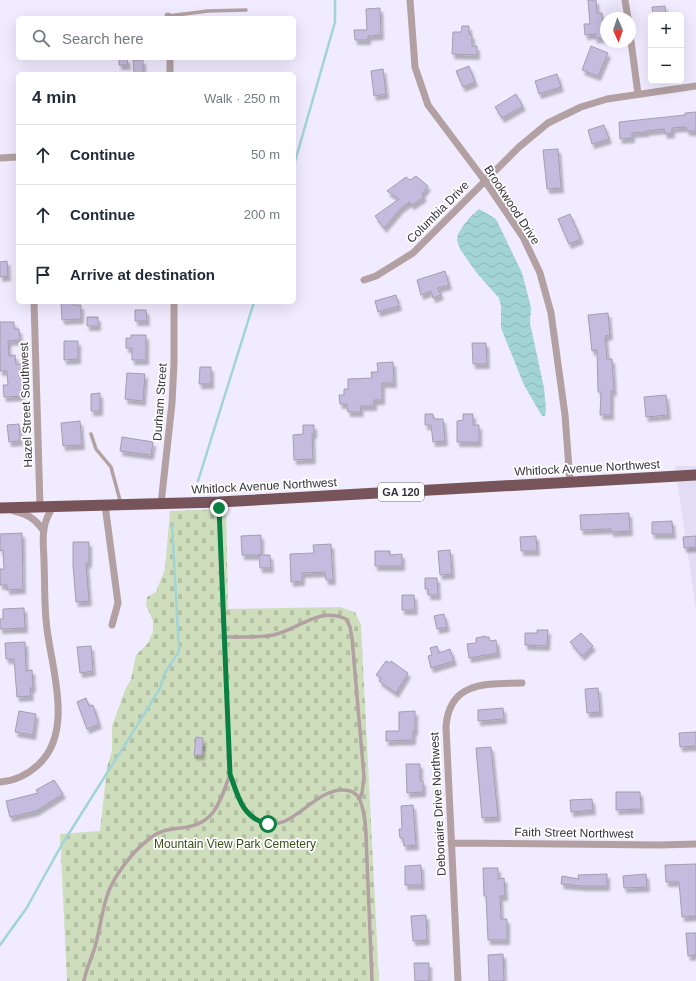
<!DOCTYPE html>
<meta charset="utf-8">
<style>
:root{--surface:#fff;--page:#f2f2f3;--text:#1f2937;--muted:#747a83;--line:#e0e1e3}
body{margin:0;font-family:Arial,sans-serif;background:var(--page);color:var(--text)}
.controls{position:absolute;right:12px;top:12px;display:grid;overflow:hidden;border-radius:6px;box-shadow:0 4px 16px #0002}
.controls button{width:36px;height:36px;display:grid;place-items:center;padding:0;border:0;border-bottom:1px solid var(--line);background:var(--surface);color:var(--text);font:20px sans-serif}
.compass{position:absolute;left:600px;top:12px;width:36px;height:36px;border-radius:50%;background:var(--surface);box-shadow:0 4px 16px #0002;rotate:177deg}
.stop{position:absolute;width:12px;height:12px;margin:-9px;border:3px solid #0b8043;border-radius:50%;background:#fff}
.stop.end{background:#0b8043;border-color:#fff;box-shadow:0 1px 4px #0008}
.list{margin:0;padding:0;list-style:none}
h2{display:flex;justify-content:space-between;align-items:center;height:52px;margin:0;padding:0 16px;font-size:17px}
h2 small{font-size:13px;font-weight:400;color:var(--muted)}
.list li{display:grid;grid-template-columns:26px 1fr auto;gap:12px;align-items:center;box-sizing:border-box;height:60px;padding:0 16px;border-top:1px solid var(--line)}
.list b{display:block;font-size:15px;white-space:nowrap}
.list em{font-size:13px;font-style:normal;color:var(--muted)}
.icon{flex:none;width:22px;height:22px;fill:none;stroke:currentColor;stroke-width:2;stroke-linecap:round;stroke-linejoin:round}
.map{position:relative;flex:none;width:696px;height:981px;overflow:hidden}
.search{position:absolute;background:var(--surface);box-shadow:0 4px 16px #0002;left:16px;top:16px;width:280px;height:44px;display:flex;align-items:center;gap:10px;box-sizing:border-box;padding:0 14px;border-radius:6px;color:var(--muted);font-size:15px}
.panel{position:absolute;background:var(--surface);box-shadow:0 4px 16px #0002;left:16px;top:72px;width:280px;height:232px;border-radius:6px}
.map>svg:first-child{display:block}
.built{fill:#e2ddf5}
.cemetery{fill:url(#cemetery-stones)}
.water{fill:url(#water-waves)}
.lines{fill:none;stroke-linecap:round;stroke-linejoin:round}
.stream{stroke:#a2d4d6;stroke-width:2.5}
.building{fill:#c5bbdf;stroke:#a39eb0;filter:url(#shadow)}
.service{stroke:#b3a0a2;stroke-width:3.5}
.minor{stroke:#b3a0a2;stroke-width:7}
.trunk{stroke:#765459;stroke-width:11}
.route{stroke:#0b8043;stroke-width:5}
.labels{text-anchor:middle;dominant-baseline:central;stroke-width:3.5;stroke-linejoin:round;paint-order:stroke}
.shield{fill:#fff;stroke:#727075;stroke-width:1}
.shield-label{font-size:11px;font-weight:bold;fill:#35333a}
.street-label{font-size:12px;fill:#35333a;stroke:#fff}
.park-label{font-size:12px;fill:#3a4e1a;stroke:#fff}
</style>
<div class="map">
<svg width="696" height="981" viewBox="0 0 696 981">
<defs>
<pattern id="cemetery-stones" width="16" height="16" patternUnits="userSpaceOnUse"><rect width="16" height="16" fill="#cedebc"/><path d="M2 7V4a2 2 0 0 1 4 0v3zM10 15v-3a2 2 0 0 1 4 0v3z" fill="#b2bfa2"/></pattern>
<pattern id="water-waves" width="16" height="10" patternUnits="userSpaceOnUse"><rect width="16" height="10" fill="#a2d4d6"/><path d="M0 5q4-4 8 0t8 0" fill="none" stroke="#8cb6b8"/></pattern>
<filter id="shadow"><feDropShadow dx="2.5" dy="4.5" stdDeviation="1" flood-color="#0004"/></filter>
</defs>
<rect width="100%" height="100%" fill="#f0ebfe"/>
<path class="built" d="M675,466H696V610Z"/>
<path class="cemetery" d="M226,509L228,609L340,607L355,612L361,625L379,981H67L60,834L100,831L107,767L112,751V726L125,690L131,679L136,655L148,643L153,632V621L146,605L147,597L156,592L165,569L170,511Z"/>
<path class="water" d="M479,209L496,219L522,273L531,307L530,323L544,388L546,409L545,416H542L524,385L501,328V306L499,298L476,272L460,249L457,240L458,234L463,226L471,216Z"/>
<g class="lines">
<path class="stream" d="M294,165L335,22V0
M198,481L254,302
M0,945L26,909L61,846L143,716L160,688L165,673L179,651L172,524"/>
</g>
<path class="building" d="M588,0H596L597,13H602L604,38H594L596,34L585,35L584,24H590Z
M665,6L666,15H653L652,7Z
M380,8L381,35L368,36V40H355L354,30H367L366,9Z
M462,26H469V34L472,35V46H477V55L452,54L453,32H461Z
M591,46L608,53L598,76L582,70Z
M119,58H127L128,65H119Z
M133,60H143V74H134Z
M469,66L475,82L463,87L456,71Z
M383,69L386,94L374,96L371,71Z
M557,74L561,87L539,94L535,81Z
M516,94L523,106L502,118L495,107Z
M696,112V131H687L686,127L672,128V133L665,134L664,129L646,131V132L632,133V138L620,139L619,122L685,115V113Z
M604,125L609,139L592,144L588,130Z
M558,149L561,188L547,189L543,150Z
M416,176L428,186L422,194L424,197L412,205L409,202L401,208L384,228L375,216L399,199L387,191L406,177L410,180Z
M570,214L581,239L569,244L558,219Z
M7,261L8,276L0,277V262Z
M445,271L449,285L438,288L441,295L433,298L431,291L421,295L417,280Z
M396,295L399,306L378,312L375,301Z
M61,303H73V305H81V319L62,320Z
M135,310H146L147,321H135Z
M608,313L610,335L605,336L607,359H612L614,391H611V415H600L601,392H598L597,350L592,351L588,315Z
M87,317H98V326H87Z
M0,322H14V329H19L20,340L8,341L9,356L15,355L16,364H21L23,390H22V396L4,397L3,385H8L7,371H0Z
M131,335H146V360H132V348H126V338H131Z
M64,341H78V359L64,360Z
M472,343H486L487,364H473Z
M393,362L394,383H382V400H374V406H360L361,412H348L347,404H340L339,395H344V389H348V379L372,378L371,372H378L377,363Z
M200,367H211V384H199Z
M127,373L145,374L143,401L125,399Z
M100,393V411H91V394Z
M666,395L668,415L646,417L644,397Z
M425,414H433L434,419H443L445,441L433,442L431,425H425Z
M463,414H473V425H479V442H457V421L463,420Z
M80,421L82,445L63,446L61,423Z
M19,424L20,441L9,442L7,425Z
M303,425H314V434H312L313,459L294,460L293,435L303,434Z
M122,437L153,442L151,455L120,451Z
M629,513L630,531L611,532V529L581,530L580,515Z
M672,521L673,534H652V522Z
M22,533L23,589L7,590V585H0V569H4L3,550L0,551V534Z
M261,535V555H242L241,536Z
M536,536L537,551H521L520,537Z
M696,536V547L684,548L683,537Z
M73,542H89V563H86L89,601L76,602L73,565Z
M331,544L333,580H326L325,572L302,573V581L291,582L290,554L314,553L313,545Z
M450,550L452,574L440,575L438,551Z
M375,551H390V555L402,554V566H375Z
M259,555H270L271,568H260Z
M425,578H437L438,595H428V589H425Z
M402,595H414L415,610H402Z
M24,608L25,628L0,629V619H3V609Z
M444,614L447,627L437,629L434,616Z
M537,630H548L547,646L525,645V633H537Z
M581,633L593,646L582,656L570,642Z
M485,636V637H489L490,641L496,640L498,653L469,658L467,644L476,643V638Z
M25,642L26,671L32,670L33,688H30L31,696L17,697L14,659H6L5,643Z
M91,646L93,671L80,673L77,647Z
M437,646L439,653L450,649L454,661L431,668L428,656L432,655L430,648Z
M386,661L390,663L391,661L408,673L396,693L379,681L381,678L376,675Z
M598,688L600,712L587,713L585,689Z
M86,698L89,706L93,705L99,724L87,729L77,702Z
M503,708L504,719L478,721V710Z
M19,711L36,714L33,735L15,732Z
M415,711V731H413V740L386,741V731H399V712Z
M696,732V746L680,747L679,733Z
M196,737L203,738L202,755H194Z
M491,747L498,817L482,818L476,748Z
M406,764H420V781H423V792L407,793Z
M54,780L63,794L36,811L10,817L6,801L38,793L36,790Z
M616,792H640L641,809L616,810Z
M592,799L593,810L571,812L570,800Z
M413,805L416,845L404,846L403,838H400L399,829H402L401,806Z
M696,864V916L682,917L679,882H666L665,865Z
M421,865L422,885H405V866Z
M483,868H498V879L504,878L505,896H500L501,919H507V940H488L486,896H484Z
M607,874V886H582L561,884L562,876L579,879L578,875Z
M646,874L647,887L624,888L623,876Z
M426,915L427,940L413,941L411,916Z
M686,933H696V955L688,956Z
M503,954L504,981H489L488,955Z
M414,963H429V981H415Z"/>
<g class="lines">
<path class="service" d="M168,16L208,11L246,10
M91,434L96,449L111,467L121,504
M219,503L230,774C233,783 236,794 240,802C244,811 251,817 259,821C291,836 311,790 343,790C347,790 350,790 354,793C357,795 360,799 361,803C367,820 366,842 367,860C369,900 370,941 372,981
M224,637C240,637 257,638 273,635C298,630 319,606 346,619L350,627L352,638L364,777L362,793L359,799
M84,981C86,968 93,956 96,943C100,928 102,911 107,896C113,877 132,852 148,840C158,831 168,829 181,828C215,825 220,802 230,774"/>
<path class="minor" d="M410,0L415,67L428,105L485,181L523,237L540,273L551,313L565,415L570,482
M625,0L628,18
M168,16V18
M630,34L638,94
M170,58V74
M0,158L18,157
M364,280L376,276L413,253L519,147L548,123L581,107L607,99L696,86
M34,302L40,507
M161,504L172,403L174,363V302
M105,505L118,603L112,625
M14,511C28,514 35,519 43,530
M0,782C15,781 27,775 38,765C74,732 52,670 47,629C44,607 45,584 44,562C44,552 42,539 44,529C45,521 49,513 53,507
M451,843L660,845L696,844
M458,981L446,727C449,681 486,684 522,683"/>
<path class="trunk" d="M0,508L219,502L696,475"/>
</g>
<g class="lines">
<path class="route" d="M219,508L230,774C238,796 242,818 268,824"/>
</g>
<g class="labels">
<rect class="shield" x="378" y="483" width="46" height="18" rx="3"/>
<g class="shield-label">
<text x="401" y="492">GA 120</text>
</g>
<g class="street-label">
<text transform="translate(512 205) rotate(57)">Brookwood Drive</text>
<text transform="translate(438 212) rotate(-45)">Columbia Drive</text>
<text transform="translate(160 402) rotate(-86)">Durham Street</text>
<text transform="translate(26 405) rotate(-92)">Hazel Street Southwest</text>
<text transform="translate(587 468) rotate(-3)">Whitlock Avenue Northwest</text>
<text transform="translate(264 486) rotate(-3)">Whitlock Avenue Northwest</text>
<text transform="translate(438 804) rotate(-93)">Debonaire Drive Northwest</text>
<text transform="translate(574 833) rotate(1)">Faith Street Northwest</text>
</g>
<g class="park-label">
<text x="235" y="844">Mountain View Park Cemetery</text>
</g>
</g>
</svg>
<div class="controls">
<button>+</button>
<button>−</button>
</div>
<svg class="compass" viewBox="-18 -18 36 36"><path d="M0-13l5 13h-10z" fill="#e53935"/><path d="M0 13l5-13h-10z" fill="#747a83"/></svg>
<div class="stop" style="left:268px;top:824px"></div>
<div class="stop end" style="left:219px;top:508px"></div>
<div class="search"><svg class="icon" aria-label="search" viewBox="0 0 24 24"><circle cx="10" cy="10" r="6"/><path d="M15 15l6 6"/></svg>Search here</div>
<section class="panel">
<h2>4 min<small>Walk · 250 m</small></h2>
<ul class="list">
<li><svg class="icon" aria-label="ahead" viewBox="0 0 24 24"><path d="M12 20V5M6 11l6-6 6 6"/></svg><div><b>Continue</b></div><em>50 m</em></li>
<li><svg class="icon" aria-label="ahead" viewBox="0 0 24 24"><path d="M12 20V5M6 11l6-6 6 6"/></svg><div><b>Continue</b></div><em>200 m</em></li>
<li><svg class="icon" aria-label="arrive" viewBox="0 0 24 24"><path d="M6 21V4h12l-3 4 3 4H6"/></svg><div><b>Arrive at destination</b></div></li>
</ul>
</section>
</div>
